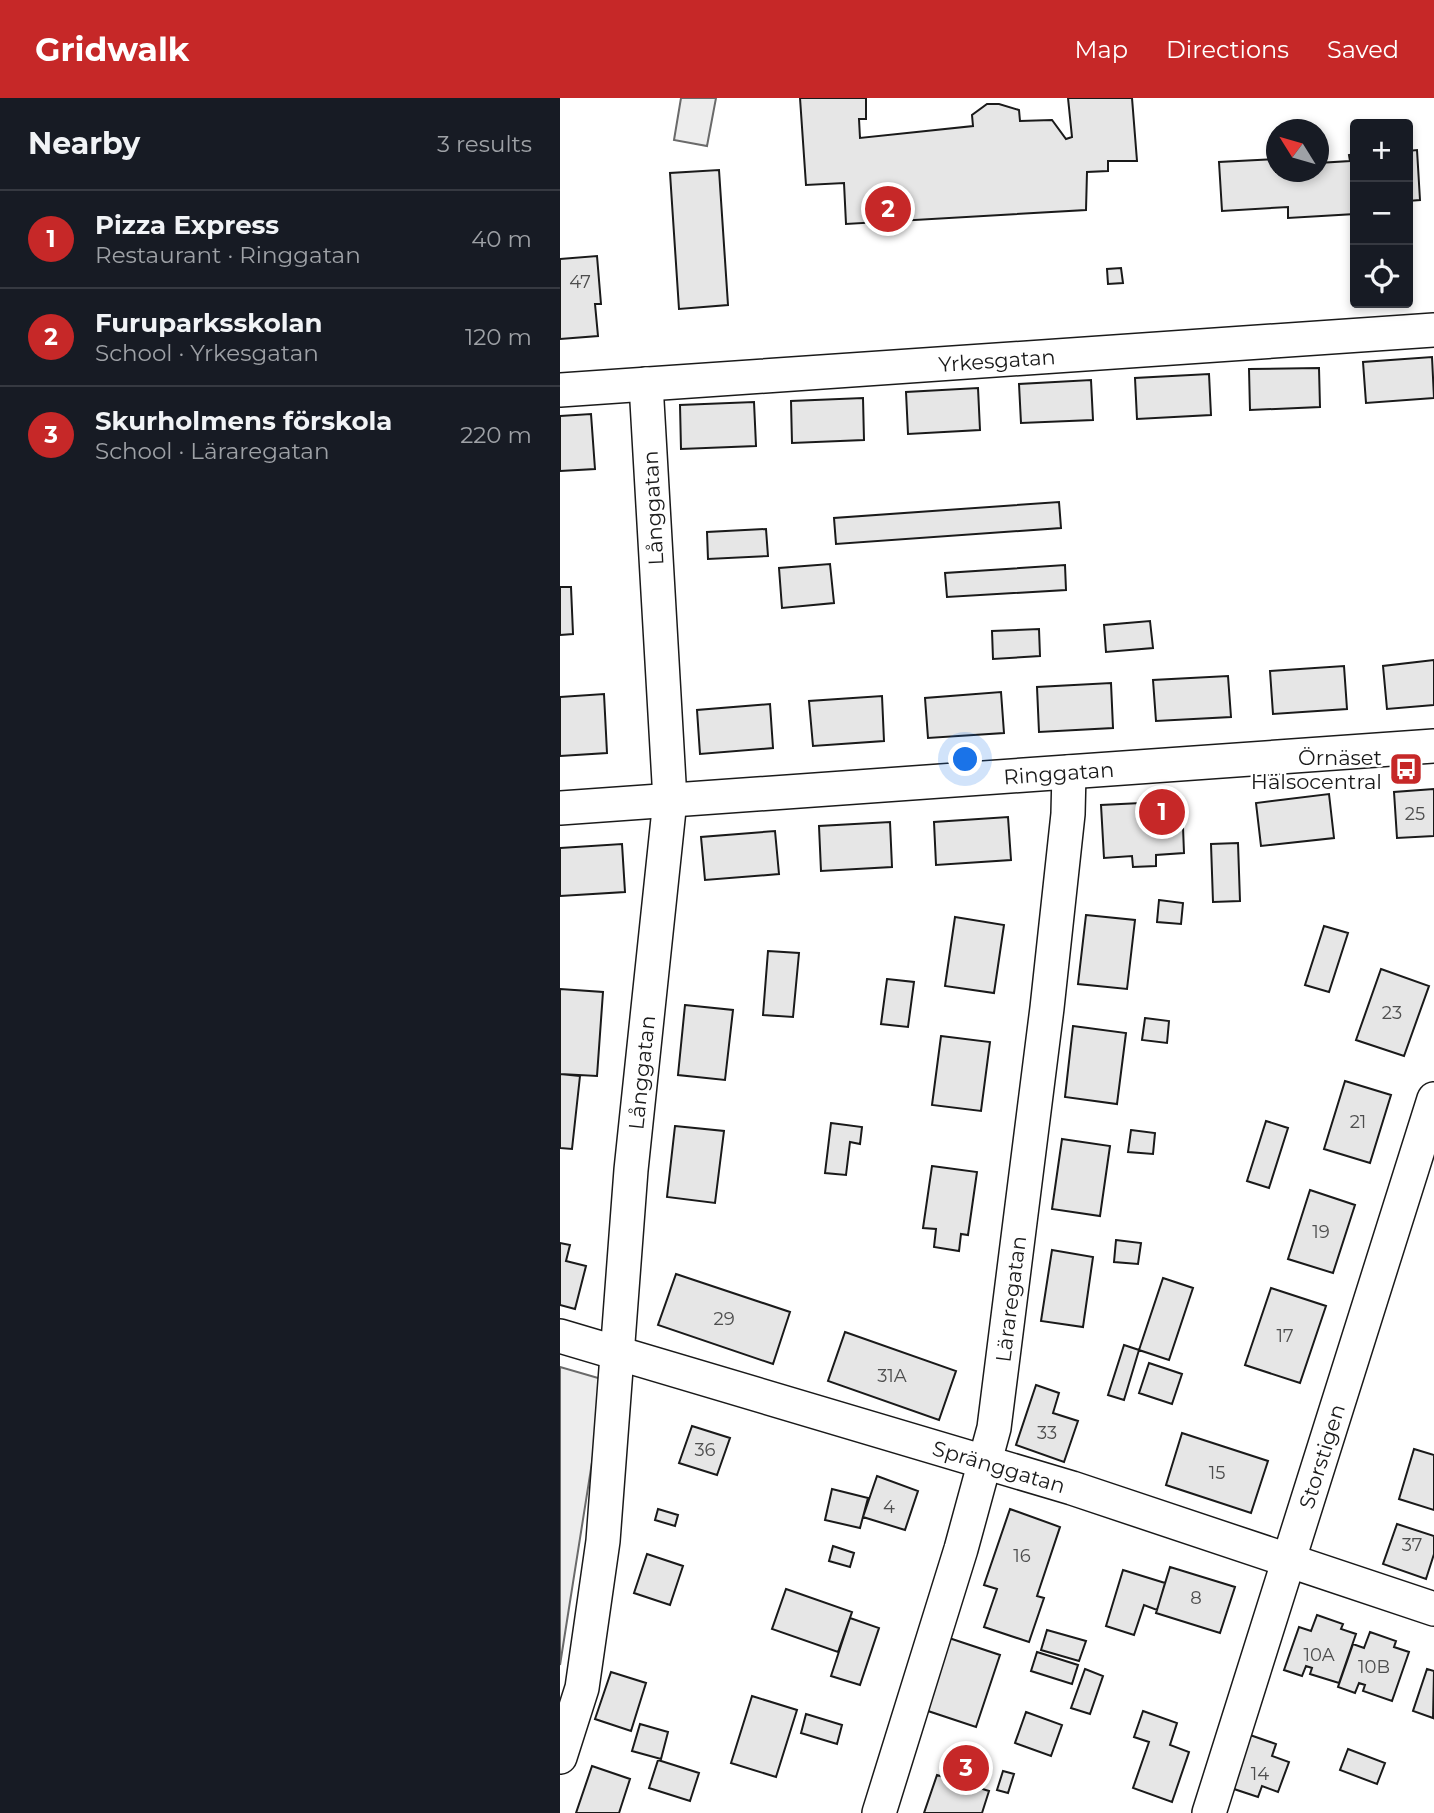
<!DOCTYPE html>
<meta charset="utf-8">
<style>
:root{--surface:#171b24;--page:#20242c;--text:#f1f3f6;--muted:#9ea1a6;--line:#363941;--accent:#c62828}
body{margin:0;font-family:Montserrat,sans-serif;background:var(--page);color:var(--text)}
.controls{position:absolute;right:21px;top:21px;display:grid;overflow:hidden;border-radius:7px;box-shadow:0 4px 10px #0003}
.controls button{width:63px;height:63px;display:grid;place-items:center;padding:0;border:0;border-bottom:2px solid var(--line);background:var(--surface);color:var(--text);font:35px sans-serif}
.compass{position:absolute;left:706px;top:21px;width:63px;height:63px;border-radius:50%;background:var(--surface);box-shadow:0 4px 10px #0003;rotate:307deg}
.you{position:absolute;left:406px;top:662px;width:24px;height:24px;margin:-18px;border:5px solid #fff;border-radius:50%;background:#1a73e8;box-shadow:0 0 0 10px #1a73e833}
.badge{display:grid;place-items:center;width:46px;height:46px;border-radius:50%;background:var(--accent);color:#fff;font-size:23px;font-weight:700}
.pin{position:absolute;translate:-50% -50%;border:4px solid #fff;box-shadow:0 2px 7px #0006}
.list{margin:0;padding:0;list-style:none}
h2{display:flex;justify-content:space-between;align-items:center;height:91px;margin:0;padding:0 28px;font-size:30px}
h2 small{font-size:23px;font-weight:400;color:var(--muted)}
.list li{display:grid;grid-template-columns:46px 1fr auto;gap:21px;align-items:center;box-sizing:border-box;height:98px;padding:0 28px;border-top:2px solid var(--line)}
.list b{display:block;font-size:26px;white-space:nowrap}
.list p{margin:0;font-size:23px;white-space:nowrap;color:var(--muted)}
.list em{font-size:23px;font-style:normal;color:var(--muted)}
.icon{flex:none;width:38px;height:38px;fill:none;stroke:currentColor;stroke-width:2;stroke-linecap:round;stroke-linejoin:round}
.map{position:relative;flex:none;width:874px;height:1715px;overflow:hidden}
header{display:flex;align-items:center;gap:42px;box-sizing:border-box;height:98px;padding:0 35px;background:var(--accent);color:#fff}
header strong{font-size:33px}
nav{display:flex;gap:38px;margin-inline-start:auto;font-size:24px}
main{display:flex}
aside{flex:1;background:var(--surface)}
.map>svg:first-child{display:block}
.built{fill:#ededed;stroke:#6a6a6a;stroke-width:2}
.building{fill:#e6e6e6;stroke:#1a1a1a;stroke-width:2}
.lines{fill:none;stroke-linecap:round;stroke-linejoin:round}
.minor-casing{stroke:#1a1a1a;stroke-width:36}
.minor{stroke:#fff;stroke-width:33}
.labels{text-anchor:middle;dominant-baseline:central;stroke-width:5;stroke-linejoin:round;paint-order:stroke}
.number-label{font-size:18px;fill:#4d4d4d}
.street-label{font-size:21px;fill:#1a1a1a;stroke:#fff}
.poi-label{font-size:21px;fill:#1a1a1a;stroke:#fff;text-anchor:end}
</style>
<header>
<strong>Gridwalk</strong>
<nav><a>Map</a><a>Directions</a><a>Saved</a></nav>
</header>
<main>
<aside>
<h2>Nearby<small>3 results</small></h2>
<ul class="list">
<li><span class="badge">1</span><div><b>Pizza Express</b><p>Restaurant · Ringgatan</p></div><em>40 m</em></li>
<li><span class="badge">2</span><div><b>Furuparksskolan</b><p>School · Yrkesgatan</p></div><em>120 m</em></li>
<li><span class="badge">3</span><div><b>Skurholmens förskola</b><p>School · Läraregatan</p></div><em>220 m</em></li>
</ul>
</aside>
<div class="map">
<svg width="874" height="1715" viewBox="0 0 874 1715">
<rect width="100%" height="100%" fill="#fff"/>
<path class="built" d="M121,0H156L147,48L114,42Z
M0,1269L45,1282L0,1567Z"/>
<path class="building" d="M240,0H306V21H299L300,40L413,28L412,17L427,6H439L459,12L460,23L492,22L506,41L512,39L508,0H572L577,63H548V73L527,74L526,112L286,126L284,85L246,87Z
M857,52L860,102L848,103V53Z
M795,56V116L728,120V109L662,113L659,64L716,61V74H758V65L790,63L789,57Z
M159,72L168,207L119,211L110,75Z
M37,158L41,206H35L38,238L0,241V161Z
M561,170L563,185L548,186L547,171Z
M872,259L874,300L806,305L803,264Z
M759,270L760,309L690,312L689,271Z
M649,276L651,317L577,321L575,280Z
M531,282L533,322L461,325L459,286Z
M418,290L420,332L348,336L346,294Z
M303,300L304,342L232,345L231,303Z
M194,304L196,348L121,351L120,307Z
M31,316L35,371L0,373V318Z
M499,404L501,430L276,446L274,420Z
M206,431L208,458L148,461L147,434Z
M270,466L274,505L222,510L219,470Z
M505,467L506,492L387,499L385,475Z
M0,489H11L13,536L0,537Z
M590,523L593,550L546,554L544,527Z
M479,531L480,558L433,561L432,533Z
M874,562V607L827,611L823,568Z
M784,568L787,611L713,616L710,573Z
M668,578L671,619L596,623L593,582Z
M551,585L553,630L479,634L477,589Z
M441,594L444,635L368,640L365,600Z
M44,596L47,655L0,658V599Z
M322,598L324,643L253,648L249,603Z
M210,606L213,650L140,656L137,612Z
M874,691V738L837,740L834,694Z
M769,696L774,740L701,748L696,705Z
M622,703L624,755L596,757V768L573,769L572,758L544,760L541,707Z
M448,719L451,762L376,767L374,724Z
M330,724L332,769L261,773L259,728Z
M215,733L219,776L145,782L141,739Z
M678,745L680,803L653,804L651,746Z
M62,746L65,794L0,798V750Z
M599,802L623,805L621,826L597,824Z
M526,817L575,822L567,891L518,886Z
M395,819L444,827L434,895L385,888Z
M764,828L788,835L769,894L745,887Z
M208,853L239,855L233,919L203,917Z
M821,871L869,888L844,958L796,942Z
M327,881L354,884L348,929L321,926Z
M0,891L43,894L37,978L0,976Z
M125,907L173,912L165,982L118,977Z
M585,920L609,923L607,945L582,942Z
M513,928L566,935L557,1006L505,999Z
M381,938L430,944L421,1013L372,1007Z
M0,976L20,978L12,1051L0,1050Z
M785,983L831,997L810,1065L764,1051Z
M706,1023L728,1030L709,1090L687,1083Z
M271,1025L302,1029L300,1046L290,1044L286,1077L265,1075Z
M115,1028L164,1033L155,1105L107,1099Z
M571,1032L595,1035L593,1056L568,1054Z
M502,1041L550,1048L540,1118L492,1111Z
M372,1068L417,1074L408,1137L401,1136L399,1153L374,1149L376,1131L363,1130Z
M750,1092L795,1107L773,1175L728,1161Z
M556,1142L581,1145L578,1166L554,1164Z
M0,1145L10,1147L6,1163L26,1168L15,1211L0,1207Z
M492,1152L533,1159L523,1229L481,1223Z
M116,1176L230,1214L213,1266L98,1227Z
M603,1180L633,1190L609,1262L579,1252Z
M711,1190L766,1208L740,1285L685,1267Z
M285,1234L396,1273L379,1322L268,1283Z
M564,1247L579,1252L564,1302L548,1297Z
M589,1265L622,1276L612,1306L579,1295Z
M476,1287L499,1295L493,1315L518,1323L504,1364L456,1347Z
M132,1328L170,1340L157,1377L119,1365Z
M622,1335L708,1363L691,1415L606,1387Z
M854,1351L874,1357V1412L839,1401Z
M317,1378L358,1393L345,1432L303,1419Z
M272,1391L308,1400L300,1430L265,1422Z
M98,1411L118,1417L115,1428L95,1422Z
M450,1411L500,1429L477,1498L484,1500L469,1544L424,1529L437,1491L424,1487Z
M837,1426L874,1438V1456L866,1481L823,1466Z
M273,1448L294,1455L290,1469L269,1463Z
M87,1456L123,1468L110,1507L74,1495Z
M610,1469L675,1489L660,1535L596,1515Z
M563,1472L605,1485L597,1512L584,1507L574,1537L546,1528Z
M226,1491L292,1514L278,1554L212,1531Z
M757,1517L783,1526L781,1531L796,1536L779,1585L750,1576L752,1570L746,1568L742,1578L724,1572L739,1529L751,1533Z
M290,1520L319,1530L300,1587L271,1578Z
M487,1532L526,1543L519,1563L481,1552Z
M810,1534L836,1543L834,1549L849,1554L832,1603L803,1593L805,1587L799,1585L795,1595L778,1589L793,1546L804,1550Z
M389,1540L440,1557L416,1629L365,1612Z
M477,1554L518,1567L512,1586L471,1573Z
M525,1571L543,1578L530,1616L511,1610Z
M867,1571L874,1573L873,1620L853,1613Z
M51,1574L86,1585L71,1633L35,1621Z
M192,1598L237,1612L216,1679L171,1665Z
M583,1613L617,1625L610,1647L629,1654L612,1704L573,1690L589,1644L574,1639Z
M466,1614L502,1627L491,1658L455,1645Z
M246,1616L282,1627L277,1646L241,1635Z
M80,1626L108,1634L101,1661L72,1653Z
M690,1637L716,1646L712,1658L729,1664L718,1694L702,1688L698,1699L671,1690Z
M788,1651L825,1665L817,1686L780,1672Z
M98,1662L139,1675L130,1703L89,1690Z
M32,1668L70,1681L59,1715H16Z
M443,1673L454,1676L448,1695L437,1692Z
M377,1677L429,1693L422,1715H364Z"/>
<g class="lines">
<defs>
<g id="minor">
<path id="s1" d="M0,292L874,232"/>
<path id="s2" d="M0,710L874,648"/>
<path id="s3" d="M0,1238L512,1390L874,1511"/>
<path id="s4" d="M0,1659L22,1590L43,1443L71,1072L110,702L86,286"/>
<path id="s5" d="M319,1715L401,1451L434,1330L487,910L508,716L509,674"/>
<path id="s6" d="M649,1715L874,1001"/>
</g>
</defs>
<use href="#minor" class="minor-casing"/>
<use href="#minor" class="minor"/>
</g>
<defs>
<symbol id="bus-square" viewBox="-11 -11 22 22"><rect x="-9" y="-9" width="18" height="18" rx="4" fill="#c62828" stroke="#fff"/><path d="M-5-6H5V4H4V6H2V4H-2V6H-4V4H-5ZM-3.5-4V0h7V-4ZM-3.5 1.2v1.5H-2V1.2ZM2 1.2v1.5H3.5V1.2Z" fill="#fff"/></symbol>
</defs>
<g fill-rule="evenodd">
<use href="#bus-square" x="827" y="652" width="38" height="38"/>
</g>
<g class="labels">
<g class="number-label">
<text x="20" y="184">47</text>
<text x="855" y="716">25</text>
<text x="832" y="915">23</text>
<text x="798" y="1024">21</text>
<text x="761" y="1134">19</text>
<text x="164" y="1221">29</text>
<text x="725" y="1238">17</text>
<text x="332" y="1278">31A</text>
<text x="487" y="1335">33</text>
<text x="145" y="1352">36</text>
<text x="657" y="1375">15</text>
<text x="329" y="1409">4</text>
<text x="852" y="1447">37</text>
<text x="462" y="1458">16</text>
<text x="636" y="1500">8</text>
<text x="759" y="1557">10A</text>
<text x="814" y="1569">10B</text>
<text x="700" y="1676">14</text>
</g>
<g class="street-label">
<text stroke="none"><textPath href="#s1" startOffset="438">Yrkesgatan</textPath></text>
<text transform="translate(93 410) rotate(-93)">Långgatan</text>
<text stroke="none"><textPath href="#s2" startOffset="500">Ringgatan</textPath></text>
<text stroke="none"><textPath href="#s4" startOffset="691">Långgatan</textPath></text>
<text stroke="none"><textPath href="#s5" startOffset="532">Läraregatan</textPath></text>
<text stroke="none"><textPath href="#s6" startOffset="374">Storstigen</textPath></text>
<text stroke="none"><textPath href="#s3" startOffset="458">Spränggatan</textPath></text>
</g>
<g class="poi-label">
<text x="822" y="659">Örnäset<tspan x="822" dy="24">Hälsocentral</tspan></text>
</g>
</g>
</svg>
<div class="controls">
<button>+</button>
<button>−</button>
<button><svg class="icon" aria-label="locate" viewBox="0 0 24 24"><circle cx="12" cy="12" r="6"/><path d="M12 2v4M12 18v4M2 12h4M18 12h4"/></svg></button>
</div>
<svg class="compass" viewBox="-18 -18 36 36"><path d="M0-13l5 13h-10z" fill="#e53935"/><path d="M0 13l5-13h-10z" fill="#9ea1a6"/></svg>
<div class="you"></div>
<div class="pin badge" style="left:602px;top:714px">1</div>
<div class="pin badge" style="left:328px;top:111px">2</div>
<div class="pin badge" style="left:406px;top:1670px">3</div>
</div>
</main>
